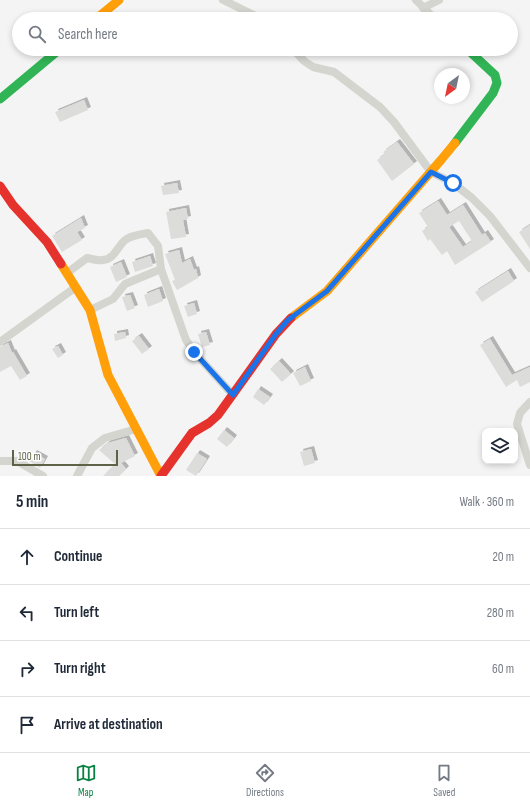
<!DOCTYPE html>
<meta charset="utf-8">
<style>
:root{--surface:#fff;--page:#f6f6f7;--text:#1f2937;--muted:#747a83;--line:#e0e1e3;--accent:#0b8043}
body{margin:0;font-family:"Sofia Sans Condensed",sans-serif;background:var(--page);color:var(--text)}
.controls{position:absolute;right:12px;bottom:12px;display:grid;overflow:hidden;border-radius:8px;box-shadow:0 2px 6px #0003}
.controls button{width:36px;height:36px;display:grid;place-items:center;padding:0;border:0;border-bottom:1px solid var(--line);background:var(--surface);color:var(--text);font:20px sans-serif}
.compass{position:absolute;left:434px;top:68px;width:36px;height:36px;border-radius:50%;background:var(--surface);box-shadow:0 2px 6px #0003;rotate:213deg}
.scale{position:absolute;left:12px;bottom:10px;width:106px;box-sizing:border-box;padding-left:4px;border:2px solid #5e6348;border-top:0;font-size:11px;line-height:14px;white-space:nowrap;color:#5e6348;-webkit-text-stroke:3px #fff;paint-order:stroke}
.stop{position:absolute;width:12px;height:12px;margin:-9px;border:3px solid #1a73e8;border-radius:50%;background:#fff}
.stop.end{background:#1a73e8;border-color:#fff;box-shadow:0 1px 4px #0008}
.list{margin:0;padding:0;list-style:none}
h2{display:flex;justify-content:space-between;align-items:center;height:52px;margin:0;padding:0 16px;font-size:17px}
h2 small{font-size:13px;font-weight:400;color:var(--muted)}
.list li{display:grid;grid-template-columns:26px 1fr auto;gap:12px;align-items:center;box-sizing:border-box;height:56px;padding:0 16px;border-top:1px solid var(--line)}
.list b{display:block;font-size:15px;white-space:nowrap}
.list em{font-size:13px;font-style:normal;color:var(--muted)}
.icon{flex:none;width:22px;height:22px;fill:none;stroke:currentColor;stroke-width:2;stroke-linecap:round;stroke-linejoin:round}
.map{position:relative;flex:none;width:530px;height:476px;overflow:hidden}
.search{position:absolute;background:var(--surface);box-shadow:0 2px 6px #0003;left:12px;right:12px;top:12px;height:44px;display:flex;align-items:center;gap:10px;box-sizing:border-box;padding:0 14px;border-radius:22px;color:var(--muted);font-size:15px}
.sheet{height:276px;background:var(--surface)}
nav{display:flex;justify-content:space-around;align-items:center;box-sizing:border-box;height:56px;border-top:1px solid var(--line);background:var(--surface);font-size:11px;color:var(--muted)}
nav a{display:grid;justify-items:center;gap:2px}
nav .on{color:var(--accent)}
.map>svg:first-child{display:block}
.building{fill:#dcdcda;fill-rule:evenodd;filter:url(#shadow)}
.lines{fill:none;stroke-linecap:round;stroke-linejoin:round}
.street{stroke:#d4d5cf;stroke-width:8}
.fast{stroke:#30b455;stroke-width:9}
.slow{stroke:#ff9f0a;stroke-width:9}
.jam{stroke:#e5322d;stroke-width:9}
.route{stroke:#1a73e8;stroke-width:5}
</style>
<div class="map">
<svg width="530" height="476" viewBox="0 0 530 476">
<defs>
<filter id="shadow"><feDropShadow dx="3" dy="-3" stdDeviation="0" flood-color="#0004"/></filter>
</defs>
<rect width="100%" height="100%" fill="#f4f4f4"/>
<path class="building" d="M84,100L88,110L60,122L55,112Z
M397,142L414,164L392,181L377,160L385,154L383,152Z
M177,183L179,193L163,195L161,186Z
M438,201L447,215L463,205L482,235L485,233L491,242L455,265L447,251L442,255L430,239L428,241L422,231L428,227L419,213ZM459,221L472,241L463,247L449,227Z
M186,208L188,219L183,220L186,237L171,239L166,212Z
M81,218L85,228L77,232L82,240L62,252L52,236Z
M530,225V249L519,232Z
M179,250L182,263L190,259L194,270L196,269L198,278L177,290L172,281L175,280L165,254Z
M150,256L153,266L135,272L132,262Z
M121,262L127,277L116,282L110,267Z
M508,271L514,281L482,302L475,292Z
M159,289L163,301L148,307L144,295Z
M130,295L135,308L127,311L122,297Z
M194,303L197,314L188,317L184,306Z
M125,332L126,338L115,341L114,334Z
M206,332L210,345L202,347L198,334Z
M139,336L149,349L142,354L132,341Z
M490,339L512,375L530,367V382L520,387L517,380L506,387L480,345Z
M8,343L12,353L13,352L27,376L20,380L11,366L0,372V347Z
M58,346L63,355L58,358L52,349Z
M279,361L291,374L282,382L270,369Z
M305,367L311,381L300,386L293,373Z
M258,389L270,397L264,405L253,397Z
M224,430L234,438L227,447L217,439Z
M126,438L135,456L121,463L126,469L119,476H103L115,464L99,450L108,443Z
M311,449L315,463L304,466L300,452Z
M34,453L45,459L40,468L29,461Z
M197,453L207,459L196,476L186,470Z"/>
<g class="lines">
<path class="street" d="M223,0L262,19
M416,0L435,19
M423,8L439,0
M293,49L304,61L313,67L334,72L380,107L394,122L431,172L453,183L472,198L490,216L530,268
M67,273L87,258C92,259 98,261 103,260C114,259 117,248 124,241C129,236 141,234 148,233L158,246L161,269L186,340L194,352L233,395
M90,310L113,299L125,284L161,269
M0,342L76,287
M530,402L520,413L517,424L530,465
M0,461H17L43,476
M77,476L92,448L105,438L136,429"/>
<path class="fast" d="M0,99L60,49
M455,143L493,93L497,83L495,75L467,49"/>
<path class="slow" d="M96,19L119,0
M61,264L90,310L108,375L161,476
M291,318L327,291L441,160L455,143"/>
<path class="jam" d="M0,186L13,205L47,242L61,264
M161,476L192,433L209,423L218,415L276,334L291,318"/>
</g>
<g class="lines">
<path class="route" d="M194,352L233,395L276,334L288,320L327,291L431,172L453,183"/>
</g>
</svg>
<div class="controls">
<button><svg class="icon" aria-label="layers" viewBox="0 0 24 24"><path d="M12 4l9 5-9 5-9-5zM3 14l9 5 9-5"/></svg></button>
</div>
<svg class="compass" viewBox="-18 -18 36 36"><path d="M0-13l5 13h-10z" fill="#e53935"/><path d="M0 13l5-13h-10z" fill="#747a83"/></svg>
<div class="scale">100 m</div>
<div class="stop" style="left:453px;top:183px"></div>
<div class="stop end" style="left:194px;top:352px"></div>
<div class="search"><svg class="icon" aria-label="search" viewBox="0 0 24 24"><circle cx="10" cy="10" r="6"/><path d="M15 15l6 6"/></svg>Search here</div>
</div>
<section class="sheet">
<h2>5 min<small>Walk · 360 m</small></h2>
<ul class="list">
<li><svg class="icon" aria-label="ahead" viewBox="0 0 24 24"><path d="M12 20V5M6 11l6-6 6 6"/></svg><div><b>Continue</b></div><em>20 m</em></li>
<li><svg class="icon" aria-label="left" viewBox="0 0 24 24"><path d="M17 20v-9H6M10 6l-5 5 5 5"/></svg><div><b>Turn left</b></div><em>280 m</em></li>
<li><svg class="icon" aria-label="right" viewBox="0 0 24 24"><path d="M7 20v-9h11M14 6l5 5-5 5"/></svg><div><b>Turn right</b></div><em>60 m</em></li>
<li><svg class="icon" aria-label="arrive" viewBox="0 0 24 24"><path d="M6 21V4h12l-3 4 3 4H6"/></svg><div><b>Arrive at destination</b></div></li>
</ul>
</section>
<nav>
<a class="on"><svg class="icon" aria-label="map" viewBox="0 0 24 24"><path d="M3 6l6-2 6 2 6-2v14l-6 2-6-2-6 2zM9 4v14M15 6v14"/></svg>Map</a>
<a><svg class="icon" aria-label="directions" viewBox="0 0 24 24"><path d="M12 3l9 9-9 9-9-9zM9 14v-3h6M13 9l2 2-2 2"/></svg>Directions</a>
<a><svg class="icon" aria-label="saved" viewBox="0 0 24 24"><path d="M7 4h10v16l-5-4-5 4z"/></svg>Saved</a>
</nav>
